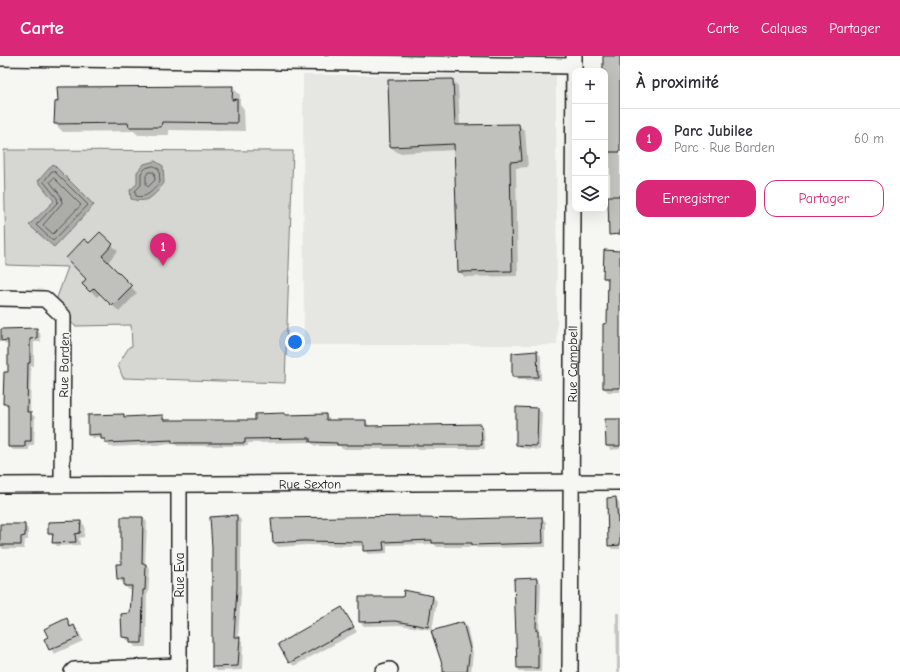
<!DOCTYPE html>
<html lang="fr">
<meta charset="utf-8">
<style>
:root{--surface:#fff;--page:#f2f2f3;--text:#2b2b33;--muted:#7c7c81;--line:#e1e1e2;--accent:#db2777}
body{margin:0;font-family:"Comic Neue",sans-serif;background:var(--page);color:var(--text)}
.controls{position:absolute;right:12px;top:12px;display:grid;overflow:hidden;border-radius:8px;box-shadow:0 4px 16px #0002}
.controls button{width:36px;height:36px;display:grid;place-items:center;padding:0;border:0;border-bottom:1px solid var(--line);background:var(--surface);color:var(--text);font:20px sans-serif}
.you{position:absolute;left:295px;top:286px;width:14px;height:14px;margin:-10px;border:3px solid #fff;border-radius:50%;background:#1a73e8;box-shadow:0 0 0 6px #1a73e833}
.badge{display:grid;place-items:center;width:26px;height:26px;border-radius:50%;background:var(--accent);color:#fff;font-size:13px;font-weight:700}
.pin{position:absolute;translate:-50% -33px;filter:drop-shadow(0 1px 2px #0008)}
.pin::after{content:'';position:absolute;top:21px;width:14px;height:12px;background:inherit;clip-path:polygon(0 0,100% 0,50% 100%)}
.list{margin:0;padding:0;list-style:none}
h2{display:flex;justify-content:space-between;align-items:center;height:52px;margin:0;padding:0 16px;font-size:17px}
h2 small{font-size:13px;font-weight:400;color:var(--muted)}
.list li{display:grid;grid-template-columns:26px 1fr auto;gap:12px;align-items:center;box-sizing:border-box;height:60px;padding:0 16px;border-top:1px solid var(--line)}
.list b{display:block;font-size:15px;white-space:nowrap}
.list p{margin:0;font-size:13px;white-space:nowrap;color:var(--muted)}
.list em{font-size:13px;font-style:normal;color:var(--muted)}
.actions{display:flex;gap:8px;padding:12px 16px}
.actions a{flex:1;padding:9px 0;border:1px solid var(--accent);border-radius:12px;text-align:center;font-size:14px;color:var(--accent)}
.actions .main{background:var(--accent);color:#fff}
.icon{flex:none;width:22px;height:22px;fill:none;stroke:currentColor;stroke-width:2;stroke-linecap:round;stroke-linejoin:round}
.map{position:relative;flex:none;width:620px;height:616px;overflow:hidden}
header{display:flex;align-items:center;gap:24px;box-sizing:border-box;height:56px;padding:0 20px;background:var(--accent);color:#fff}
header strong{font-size:19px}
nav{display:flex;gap:22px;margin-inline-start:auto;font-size:14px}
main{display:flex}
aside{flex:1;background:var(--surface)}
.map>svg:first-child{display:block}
.built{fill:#e6e6e2}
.green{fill:#d6d6d2;stroke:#797977}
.water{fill:#acaca9;stroke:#727271}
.shadow{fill:#0003}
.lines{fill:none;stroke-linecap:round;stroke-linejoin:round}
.shore{stroke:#565654;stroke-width:1}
.building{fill:#c0c0bd;stroke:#1c1c1c}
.minor-casing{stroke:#1c1c1c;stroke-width:18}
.minor{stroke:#f6f6f2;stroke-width:15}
.labels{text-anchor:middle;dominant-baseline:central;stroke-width:3;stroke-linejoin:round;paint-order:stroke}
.street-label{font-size:13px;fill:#1c1c1c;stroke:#f6f6f2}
</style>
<header>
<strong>Carte</strong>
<nav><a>Carte</a><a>Calques</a><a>Partager</a></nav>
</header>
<main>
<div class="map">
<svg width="620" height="616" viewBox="0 0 620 616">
<rect width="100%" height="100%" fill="#f6f6f2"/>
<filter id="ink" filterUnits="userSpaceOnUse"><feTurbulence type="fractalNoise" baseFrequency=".025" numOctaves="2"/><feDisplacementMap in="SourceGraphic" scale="8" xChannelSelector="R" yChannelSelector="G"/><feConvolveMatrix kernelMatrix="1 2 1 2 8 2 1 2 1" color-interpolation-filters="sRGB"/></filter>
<g filter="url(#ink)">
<path class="built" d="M303,19H556L557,289H304Z"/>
<path class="green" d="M4,94L293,95L285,327L123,322L118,309L129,291L132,290L131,269L75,270L54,250L68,211L6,209Z"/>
<path class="water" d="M155,105L163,110L164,127C154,140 148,148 131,143L130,134L137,128V116L144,108Z
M53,108L94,149L54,191L29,169L54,145L38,125Z"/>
<path class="shadow" d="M604,0H620V172L610,168V99L606,95V24Z
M452,24L458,30L460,70L519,69L525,75L528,111L516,112L518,220L465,221L459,215L455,94L398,97L391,91Z
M232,31L240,39V48L244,53L245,75L169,74V79H138L134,75L63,76L55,68Z
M100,177L118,195L107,207L137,237L119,256L101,237L97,241L83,228L87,223L89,188Z
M605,195L620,196V336H608L604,332L608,268L609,226L604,222Z
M36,273L40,277L41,286H34V310H31L30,357L35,361L34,389H29V394H13L9,390V352L4,347L9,317V288H6L2,284Z
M537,296L541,300V324H517L513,320V298Z
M538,353L542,357L540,394L521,392L517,388Z
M284,358L287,360L326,359L330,365H366L370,371L480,369L484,373L485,393H342L340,390H315L311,386L248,387V390H177L175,388L110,391L102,382H93L89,378L123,359L126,362L162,360L166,364L256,365Z
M620,363V393L611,394L607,390Z
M615,442L619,446L620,454V493H612L609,489Z
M237,460L241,464V537L238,582L243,586L242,614L217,615L213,611V492Z
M420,461L422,463L462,464L542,462L546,466V491L477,492L476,491H437L434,488L387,489V497L368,498L364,494V490L307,489L278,491L274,487L272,463Z
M143,462L147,466L145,509L150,513L148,538H147L146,591H135L131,585L127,584L123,580L131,558L133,534H129L125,530V526H122L118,522Z
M81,466L85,470L84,481L79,482L80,489L57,490L53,486V481L49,477Z
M0,469H24L28,473V484H25L24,493H3L0,490Z
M537,523L541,527L539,577L542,579L541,616H519L515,524Z
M405,535L433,541L437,545L432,574L400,569L364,570L360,566L403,542Z
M342,552L357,576L294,610L290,606Z
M616,557H620V616H617Z
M67,563L72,571L74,570L78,574L83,585L54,598L45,583Z
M463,567L467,571L473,597L471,616H444Z"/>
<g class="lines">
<path class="shore" d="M154,110L159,113L160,126C153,134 147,143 136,140L135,135L141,129V117L146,112Z
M52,115H54L88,149L53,185L36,169L58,146L57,142L44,126Z
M149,116H154L155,124L148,131L146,129V120Z
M54,122L81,149L53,178L43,169L62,147L61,140L50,126Z"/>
</g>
<path class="building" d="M603,0H620V96H605L606,22L605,15H603Z
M453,23L455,69L519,68L522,105L510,106L512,215L458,216L454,88L390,91L388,24Z
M233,30L232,44L237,43V67L162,66L161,71H129L128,67L54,68L55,46L58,45L57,31Z
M608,140H620V178L609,179Z
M100,176L113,188L102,200L132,230L112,250L94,232L90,236L82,228L86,223L66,202L84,183L89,187Z
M604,194L620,195V332H603V268L607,267L608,222H603Z
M37,272V282L30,283V307H28L27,356H31V385H25V391H8V348H3L4,316H8V284L1,285V273Z
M537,295L538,321H512V297Z
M516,351L538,352L537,390L516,389Z
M285,357V359L326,358V364H366V370L481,368L482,389H337V387L310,386V382L245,383V387H172V384L105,387V383H101V378L88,379V359L124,358V361L163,359V364H255V358Z
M605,363H620V390H606Z
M616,441L618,466H620V489L608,490L607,442Z
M237,459V532L234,581H240L238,610L212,611V492L210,461Z
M420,460V462L462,463L542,461L543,487L472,489V487H432V484L383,486L384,494L363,495V486L303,485L273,487L271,462Z
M121,461H143L142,508H146L145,534H143L142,587H130V582L122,581L121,558L130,557L132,530H124V523H117L116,508H121Z
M81,465L80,477L75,478L76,486L52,487L53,478H48V466Z
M0,468H25V480L21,481V489H0Z
M537,522L536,575L538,574V612H517L514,523Z
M404,534L433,540L428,571L396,565L359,566V541H403Z
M342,551L354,571L289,607L278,588Z
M67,562L70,571L74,569L79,581L49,594L44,583L48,581L44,573Z
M463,566L470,593L467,616H443V611L431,575Z"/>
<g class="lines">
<defs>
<g id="minor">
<path d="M0,2L574,10"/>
<path d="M0,242L45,243L63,260L62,428"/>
<path id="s1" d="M0,429L620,426"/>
<path d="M179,429V616"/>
<path d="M72,616L74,614L179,610"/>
<path d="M383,616L390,614"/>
<path id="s2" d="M570,616L574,0"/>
</g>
</defs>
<use href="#minor" class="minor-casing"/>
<use href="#minor" class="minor"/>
</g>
</g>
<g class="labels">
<g class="street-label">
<text stroke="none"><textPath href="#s2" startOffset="308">Rue Campbell</textPath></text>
<text transform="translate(64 309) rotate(-89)">Rue Barden</text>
<text stroke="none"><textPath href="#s1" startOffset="310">Rue Sexton</textPath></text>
<text transform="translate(179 519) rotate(-90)">Rue Eva</text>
</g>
</g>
</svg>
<div class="controls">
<button>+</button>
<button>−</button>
<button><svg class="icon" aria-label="locate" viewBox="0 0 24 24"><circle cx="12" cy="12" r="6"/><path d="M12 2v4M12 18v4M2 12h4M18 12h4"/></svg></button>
<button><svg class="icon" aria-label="layers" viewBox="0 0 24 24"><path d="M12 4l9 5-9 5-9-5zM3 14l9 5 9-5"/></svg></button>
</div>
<div class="you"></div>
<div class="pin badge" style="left:163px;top:210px">1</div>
</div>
<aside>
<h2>À proximité<small></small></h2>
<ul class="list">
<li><span class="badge">1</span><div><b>Parc Jubilee</b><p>Parc · Rue Barden</p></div><em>60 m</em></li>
</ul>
<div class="actions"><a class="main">Enregistrer</a><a>Partager</a></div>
</aside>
</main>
